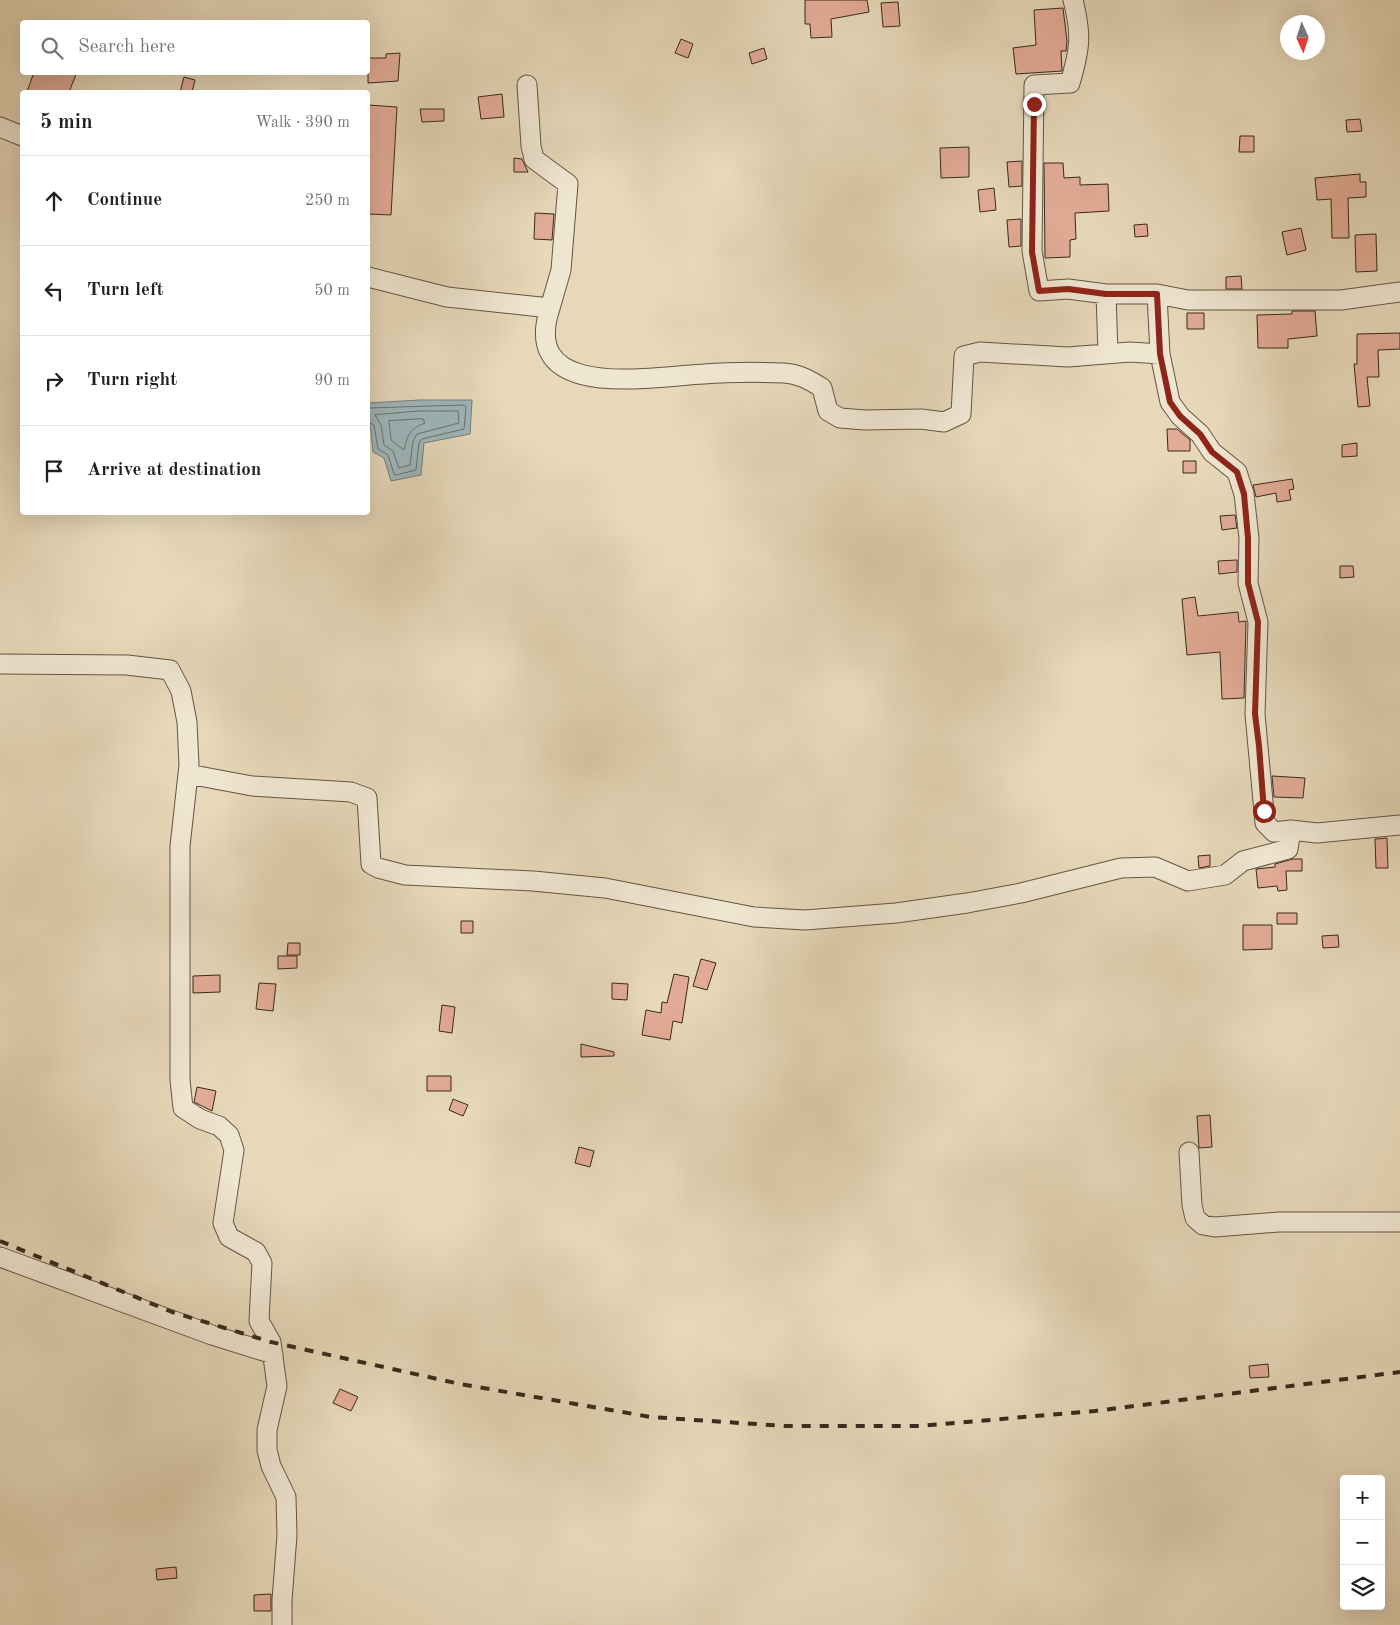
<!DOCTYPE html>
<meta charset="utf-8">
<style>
:root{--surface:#fff;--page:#f2f2f2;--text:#202124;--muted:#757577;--line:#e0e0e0}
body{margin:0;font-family:"Old Standard TT",serif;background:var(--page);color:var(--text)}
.controls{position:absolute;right:15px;bottom:15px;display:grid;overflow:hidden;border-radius:5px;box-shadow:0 5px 20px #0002}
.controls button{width:45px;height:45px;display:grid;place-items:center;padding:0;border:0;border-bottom:1px solid var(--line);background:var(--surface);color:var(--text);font:25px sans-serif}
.compass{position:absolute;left:1280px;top:15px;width:45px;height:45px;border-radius:50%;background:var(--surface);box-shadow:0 5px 20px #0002;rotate:177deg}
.stop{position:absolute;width:15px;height:15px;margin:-11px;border:4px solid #8f2418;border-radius:50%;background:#fff}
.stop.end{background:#8f2418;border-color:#fff;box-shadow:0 1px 5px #0008}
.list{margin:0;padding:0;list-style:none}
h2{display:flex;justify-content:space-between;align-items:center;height:65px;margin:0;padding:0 20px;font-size:21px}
h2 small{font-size:16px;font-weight:400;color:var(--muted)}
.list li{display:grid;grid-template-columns:32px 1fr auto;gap:15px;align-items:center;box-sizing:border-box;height:90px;padding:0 20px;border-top:1px solid var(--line)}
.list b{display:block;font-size:19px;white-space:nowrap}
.list em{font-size:16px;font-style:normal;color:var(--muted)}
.icon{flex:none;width:28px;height:28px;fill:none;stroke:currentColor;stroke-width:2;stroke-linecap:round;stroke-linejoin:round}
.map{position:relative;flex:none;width:1400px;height:1625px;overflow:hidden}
.search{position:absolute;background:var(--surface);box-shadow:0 5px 20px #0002;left:20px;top:20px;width:350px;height:55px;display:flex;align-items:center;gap:12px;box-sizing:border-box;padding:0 18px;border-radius:5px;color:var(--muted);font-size:19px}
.panel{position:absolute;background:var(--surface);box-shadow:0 5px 20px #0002;left:20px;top:90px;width:350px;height:425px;border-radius:5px}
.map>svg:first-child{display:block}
.water{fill:#9db6bb;stroke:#757e7b}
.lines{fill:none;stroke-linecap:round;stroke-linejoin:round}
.shore{stroke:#6a706c;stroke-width:1}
.building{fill:#e2ab96;stroke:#38291c}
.minor-casing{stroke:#645543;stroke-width:21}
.minor{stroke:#efe6d2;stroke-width:19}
.rail{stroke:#38291c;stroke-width:4;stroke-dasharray:9 9;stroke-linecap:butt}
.route{stroke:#8f2418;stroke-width:6}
</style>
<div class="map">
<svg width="1400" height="1625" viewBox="0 0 1400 1625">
<rect width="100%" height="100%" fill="#e6d8b9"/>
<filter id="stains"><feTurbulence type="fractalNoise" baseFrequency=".004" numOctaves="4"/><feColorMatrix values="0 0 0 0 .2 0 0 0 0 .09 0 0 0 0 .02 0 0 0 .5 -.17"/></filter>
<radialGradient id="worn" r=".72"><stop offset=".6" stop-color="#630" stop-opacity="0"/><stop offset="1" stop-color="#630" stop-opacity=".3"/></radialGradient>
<path class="water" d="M420,400H472L470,434L424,443L421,475L391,481L384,458L373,452L368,403Z"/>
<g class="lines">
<path class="shore" d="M368,408L464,405L466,407L464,429L422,439L419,443L416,470L396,475L394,474L388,455L378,449L374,425L368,422
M420,411H458L459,423L417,434L413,441L410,465L399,468L393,451L384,445L381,425L375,415Z
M423,419L425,423C409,429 408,435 404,450L391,440L389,421Z"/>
</g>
<path class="building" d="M805,0H867L869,12L831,19L832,37L811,38L810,24H805Z
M898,2L900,26L883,27L881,3Z
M1063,8L1067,41L1066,51H1061L1062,71L1016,74L1013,48L1036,45L1034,10Z
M681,39L693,44L688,58L675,53Z
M764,48L767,59L752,64L749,53Z
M400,53L398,81L368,83V58H386V54Z
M34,72H77L69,92H27Z
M184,77L195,80L192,92H180Z
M502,94L504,117L481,119L478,97Z
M368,105L397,107L391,215L368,214Z
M420,109H444V121L422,122Z
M1360,119L1362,131L1347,132L1346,120Z
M1240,136H1254V152H1239Z
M969,147V177L941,178L940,148Z
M514,158L522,159L528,172H514Z
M1022,161V186L1009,187L1007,162Z
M1044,163H1063L1064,178L1080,177V185L1108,184L1109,211L1075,213L1076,239L1070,240V257L1045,258Z
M1360,174V182H1366V197L1348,198L1349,238H1332L1331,199L1317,200L1315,178Z
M994,188L996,210L980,212L978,190Z
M535,213L554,214L552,240L534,239Z
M1021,219V246L1009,247L1007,220Z
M1147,224L1148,236L1135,237L1134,225Z
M1301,228L1306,250L1287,255L1282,232Z
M1376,234L1377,271L1356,272L1355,235Z
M1241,276L1242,289H1226V277Z
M1292,311H1315L1317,336L1288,339V348H1258L1257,315L1292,314Z
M1187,313H1204V329H1187Z
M1400,333V349L1378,350L1379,377H1367L1370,406L1358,407L1354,364H1357V334Z
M1167,429H1177L1190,440V451H1168Z
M1357,443V456L1342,457V445Z
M1183,461H1196V473H1183Z
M1292,479L1294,489L1289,490L1291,500L1277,502L1276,493L1256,497L1253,485Z
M1235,515L1237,528L1222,530L1220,516Z
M1237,560V572L1219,574L1218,561Z
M1340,566H1353L1354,577L1340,578Z
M1195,597L1198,616L1238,612L1239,622L1246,621L1244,698L1222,699L1220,652L1187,655L1182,599Z
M1272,776L1305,778L1303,798L1274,797Z
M1387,838L1388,868H1376L1375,839Z
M1210,855V866L1199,868L1198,856Z
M1293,859H1302V871H1286L1287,890L1278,891L1277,886L1258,888L1256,869L1275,867V864Z
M1277,913H1297V924H1277Z
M461,921H473V933H461Z
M1243,925H1272V949L1243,950Z
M1338,935L1339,947L1323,948L1322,936Z
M288,943H300V955H287Z
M278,956H297V968L278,969Z
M701,959L716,963L707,990L693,986Z
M674,974L689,977L682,1023L673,1021L670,1040L642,1035L646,1010L661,1013L662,1002L667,1003Z
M220,975V992L193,993V976Z
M259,983L276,984L273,1011L256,1009Z
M612,983L628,984L627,1000L612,999Z
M442,1005L455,1007L452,1033L439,1031Z
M581,1044L614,1052V1056L581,1057Z
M427,1076H451V1091H427Z
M197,1087L216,1091L212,1111L194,1102Z
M453,1099L468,1105L463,1116L449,1110Z
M1210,1115L1212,1147L1199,1148L1197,1116Z
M579,1147L594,1151L590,1167L575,1163Z
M1268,1364L1269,1377L1250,1378L1249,1366Z
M340,1389L358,1397L351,1411L333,1403Z
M176,1567L177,1578L157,1580L156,1569Z
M271,1594V1611H254V1595Z"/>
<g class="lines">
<defs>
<path id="minor" d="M1073,0C1082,35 1080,49 1070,83L1034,85L1032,251L1039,291L1068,289L1106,294H1157L1188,300H1341L1400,292
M527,85L531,146L534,159L568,184L561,270L550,308
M0,127L22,136
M368,277L447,297L550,308C519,403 653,376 704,374C730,372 758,372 784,373C799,374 810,380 822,388L828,411L840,418L865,420L921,419L944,422L961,414L964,356L980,352L1068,357L1130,352L1160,354
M1106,294L1108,354
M1157,294L1160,354L1170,402L1180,416L1200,434L1212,452L1237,472L1244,494L1249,538L1248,583L1258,622L1255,714L1265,823L1274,832L1291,830L1317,833L1400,825
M0,664L127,665L170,670L181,691L187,722L189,765L180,846V1080L183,1108L200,1119L219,1126L229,1135L234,1150L223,1223L229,1237L256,1252L262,1263L259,1321L271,1342L277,1386L267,1430V1450L271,1466L286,1497L287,1535L282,1600V1625
M188,774L252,786L351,792L367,798L371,864L378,868L405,875L533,881L605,888L754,917L805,920L896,913L967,903L1021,893L1121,868L1155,867L1188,881L1225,875L1243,861L1288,849L1291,830
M1189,1152L1192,1205L1195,1218L1203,1225L1215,1227L1279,1222H1400
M0,1257L212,1335L273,1354"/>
</defs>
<use href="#minor" class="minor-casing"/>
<use href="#minor" class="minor"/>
<path class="rail" d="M0,1241L172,1312L271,1342L460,1384L651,1417L785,1426H919L1095,1411L1400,1372"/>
</g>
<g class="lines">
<path class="route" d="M1034,104L1032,252L1039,291L1068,289L1106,294H1157L1160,354L1170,402L1180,416L1200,434L1212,452L1237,472L1244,494L1248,538V583L1258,622L1255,714L1259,746L1264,811"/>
</g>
<rect width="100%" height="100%" filter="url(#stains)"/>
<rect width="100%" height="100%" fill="url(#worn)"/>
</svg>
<div class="controls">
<button>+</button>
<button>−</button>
<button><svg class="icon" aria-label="layers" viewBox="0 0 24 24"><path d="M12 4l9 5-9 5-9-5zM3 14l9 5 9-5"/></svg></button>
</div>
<svg class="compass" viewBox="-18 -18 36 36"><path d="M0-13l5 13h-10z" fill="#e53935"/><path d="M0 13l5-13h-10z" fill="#757577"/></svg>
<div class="stop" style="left:1264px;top:811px"></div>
<div class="stop end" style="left:1034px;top:104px"></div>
<div class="search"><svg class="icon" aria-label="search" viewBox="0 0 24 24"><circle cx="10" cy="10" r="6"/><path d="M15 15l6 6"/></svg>Search here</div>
<section class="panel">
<h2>5 min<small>Walk · 390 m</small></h2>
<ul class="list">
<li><svg class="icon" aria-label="ahead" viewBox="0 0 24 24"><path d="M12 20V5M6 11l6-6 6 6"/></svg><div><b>Continue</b></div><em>250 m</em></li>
<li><svg class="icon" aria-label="left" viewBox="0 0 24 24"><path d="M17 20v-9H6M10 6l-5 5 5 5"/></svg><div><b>Turn left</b></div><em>50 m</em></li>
<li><svg class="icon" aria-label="right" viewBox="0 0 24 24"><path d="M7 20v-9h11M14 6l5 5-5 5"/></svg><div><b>Turn right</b></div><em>90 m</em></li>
<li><svg class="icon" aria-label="arrive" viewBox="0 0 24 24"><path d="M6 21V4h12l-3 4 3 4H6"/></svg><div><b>Arrive at destination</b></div></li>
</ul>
</section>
</div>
